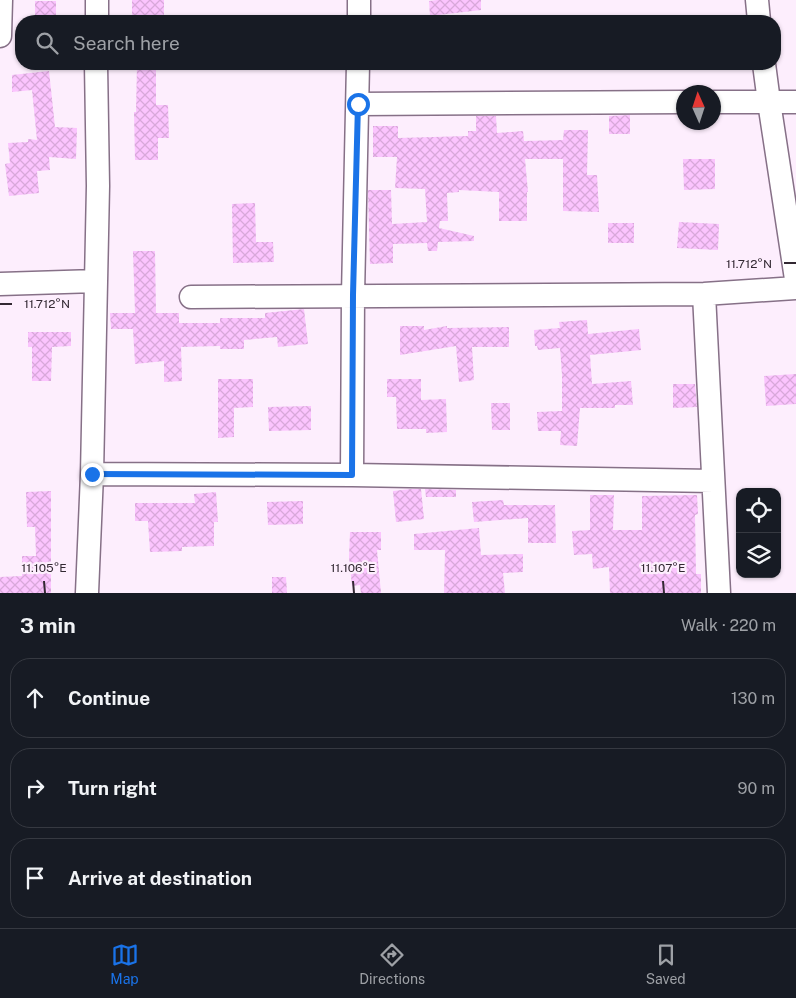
<!DOCTYPE html>
<meta charset="utf-8">
<style>
:root{--surface:#171b24;--page:#20242c;--text:#f1f3f6;--muted:#9ea1a6;--line:#363941;--accent:#1a73e8}
body{margin:0;font-family:"Public Sans",sans-serif;background:var(--page);color:var(--text)}
.controls{position:absolute;right:15px;bottom:15px;display:grid;overflow:hidden;border-radius:10px;box-shadow:0 1px 4px #0004}
.controls button{width:45px;height:45px;display:grid;place-items:center;padding:0;border:0;border-bottom:1px solid var(--line);background:var(--surface);color:var(--text);font:25px sans-serif}
.compass{position:absolute;left:676px;top:85px;width:45px;height:45px;border-radius:50%;background:var(--surface);box-shadow:0 1px 4px #0004;rotate:357deg}
.stop{position:absolute;width:15px;height:15px;margin:-11px;border:4px solid #1a73e8;border-radius:50%;background:#fff}
.stop.end{background:#1a73e8;border-color:#fff;box-shadow:0 1px 5px #0008}
.list{margin:0;padding:0;list-style:none}
h2{display:flex;justify-content:space-between;align-items:center;height:65px;margin:0;padding:0 20px;font-size:21px}
h2 small{font-size:16px;font-weight:400;color:var(--muted)}
.list li{display:grid;grid-template-columns:32px 1fr auto;gap:15px;align-items:center;box-sizing:border-box;height:80px;margin:0 10px 10px;padding:0 10px;border:1px solid var(--line);border-radius:20px}
.list b{display:block;font-size:19px;white-space:nowrap}
.list em{font-size:16px;font-style:normal;color:var(--muted)}
.icon{flex:none;width:28px;height:28px;fill:none;stroke:currentColor;stroke-width:2;stroke-linecap:round;stroke-linejoin:round}
.map{position:relative;flex:none;width:796px;height:593px;overflow:hidden}
.search{position:absolute;background:var(--surface);box-shadow:0 1px 4px #0004;left:15px;right:15px;top:15px;height:55px;display:flex;align-items:center;gap:12px;box-sizing:border-box;padding:0 18px;border-radius:20px;color:var(--muted);font-size:19px}
.sheet{height:335px;background:var(--surface)}
nav{display:flex;justify-content:space-around;align-items:center;box-sizing:border-box;height:70px;border-top:1px solid var(--line);background:var(--surface);font-size:14px;color:var(--muted)}
nav a{display:grid;justify-items:center;gap:2px}
nav .on{color:var(--accent)}
.map>svg:first-child{display:block}
.building{fill:url(#building-cross-hatch)}
.lines{fill:none;stroke-linecap:round;stroke-linejoin:round}
.minor-casing{stroke:#867087;stroke-width:25}
.minor{stroke:#fff;stroke-width:22}
.route{stroke:#1a73e8;stroke-width:6}
.ticks{fill:none;stroke:#322832;stroke-width:2}
.ticks-label{font-size:12px;text-anchor:middle;fill:#322832;stroke:#fdeefd;stroke-width:4.5;stroke-linejoin:round;paint-order:stroke}
</style>
<div class="map">
<svg width="796" height="593" viewBox="0 0 796 593">
<defs>
<pattern id="building-cross-hatch" width="8" height="8" patternUnits="userSpaceOnUse" patternTransform="scale(1.25)"><rect width="8" height="8" fill="#fbc4fe"/><path d="M0 0l8 8M0 8l8-8" fill="none" stroke="#d8a8da"/></pattern>
</defs>
<rect width="100%" height="100%" fill="#fdeefd"/>
<path class="building" d="M132,0H164V21H132Z
M437,0H481V10L430,16L429,1Z
M35,1H56V20H35Z
M137,64H156V105H168L169,138H158V160H135L134,112H136Z
M49,71L55,127L77,128L76,159L49,157L50,170L37,171L39,193L9,196L5,164L10,163L8,143L28,142V139L37,140L32,90L12,92V75Z
M630,115V134H609V116Z
M476,116H496L497,133L523,131L524,141L563,140L564,130H588L587,175H597L599,212L563,211V159H525L528,192H527V221H499V192L459,190V192L447,193L448,221H440L439,228L474,236V241L438,242L437,251H428L427,243L393,244V263L370,264L368,190H391L392,224L427,222L425,189L395,188L397,157H373V126H398V138L468,136V131H476Z
M683,159H715V189L684,190Z
M255,203L256,242H273L274,262L233,263L232,204Z
M679,222L719,224L718,250L677,248Z
M608,223H634V243H608Z
M133,251H155L156,313H179V323H220V318H265V313L304,309L308,344L278,347L277,337L244,340V349H220V346L181,347L182,381L164,382V361L135,364L133,329H111L110,313H135Z
M587,320L588,334L639,329L641,350L590,355L592,384L631,381L633,405H615V408H580L577,446L560,445L561,431H538L537,412L562,411V375L560,348L538,350L537,346H535L534,330L560,328L559,322Z
M400,326H424V330L447,326V328L509,327V347H472L474,380L459,382L456,346L400,355Z
M28,332H71V346L52,347L51,381H32V347H28Z
M796,374V404L766,406L764,376Z
M218,379H253V407L234,408V437L218,438Z
M387,379H421V400L446,399L447,432L426,433V429H397L396,397H387Z
M673,384H695L697,407L673,408Z
M491,403H510V430H492Z
M311,406V430L269,431L268,407Z
M411,489H421L424,519L396,522L393,491Z
M425,489L456,490V497H426Z
M51,491V593H0V577L22,576V556H36L35,527H27L26,492Z
M216,492L218,522H214V546L182,547V551L150,552L148,521H135V503H195L194,494Z
M590,495H614L613,530H642V496L697,495L698,514L695,515L696,574H701V593H610L609,567L593,569L592,554L574,555L572,531L590,530Z
M503,500L504,505H555L556,543H528V518L474,522L472,502Z
M303,501V524L268,525L267,502Z
M479,528L481,555L523,554V572L503,573L505,593H444L445,550H414V534Z
M350,532H381V550H377L381,593H361L360,585L352,586L349,557Z
M272,577H286L287,593H272Z"/>
<g class="lines">
<defs>
<path id="minor" d="M757,0L759,21
M97,21V0
M359,21V0
M0,36L1,0
M764,64L769,102L796,279
M714,102H796
M358,104L684,102
M0,284L96,281
M704,294L719,593
M191,297L704,294L796,288
M92,474L352,475L713,481
M352,475L353,295L358,64
M87,593L92,474L98,186L96,64"/>
</defs>
<use href="#minor" class="minor-casing"/>
<use href="#minor" class="minor"/>
</g>
<g class="lines">
<path class="route" d="M92,474L352,475L353,295L358,104"/>
</g>
<path class="ticks" d="M784,263H796M0,304H12M44,581L45,593M353,581L354,593M663,581L664,593"/>
<g class="ticks-label">
<text x="749" y="268">11.712°N</text>
<text x="47" y="308">11.712°N</text>
<text x="44" y="572">11.105°E</text>
<text x="353" y="572">11.106°E</text>
<text x="663" y="572">11.107°E</text>
</g>
</svg>
<div class="controls">
<button><svg class="icon" aria-label="locate" viewBox="0 0 24 24"><circle cx="12" cy="12" r="6"/><path d="M12 2v4M12 18v4M2 12h4M18 12h4"/></svg></button>
<button><svg class="icon" aria-label="layers" viewBox="0 0 24 24"><path d="M12 4l9 5-9 5-9-5zM3 14l9 5 9-5"/></svg></button>
</div>
<svg class="compass" viewBox="-18 -18 36 36"><path d="M0-13l5 13h-10z" fill="#e53935"/><path d="M0 13l5-13h-10z" fill="#9ea1a6"/></svg>
<div class="stop" style="left:358px;top:104px"></div>
<div class="stop end" style="left:92px;top:474px"></div>
<div class="search"><svg class="icon" aria-label="search" viewBox="0 0 24 24"><circle cx="10" cy="10" r="6"/><path d="M15 15l6 6"/></svg>Search here</div>
</div>
<section class="sheet">
<h2>3 min<small>Walk · 220 m</small></h2>
<ul class="list">
<li><svg class="icon" aria-label="ahead" viewBox="0 0 24 24"><path d="M12 20V5M6 11l6-6 6 6"/></svg><div><b>Continue</b></div><em>130 m</em></li>
<li><svg class="icon" aria-label="right" viewBox="0 0 24 24"><path d="M7 20v-9h11M14 6l5 5-5 5"/></svg><div><b>Turn right</b></div><em>90 m</em></li>
<li><svg class="icon" aria-label="arrive" viewBox="0 0 24 24"><path d="M6 21V4h12l-3 4 3 4H6"/></svg><div><b>Arrive at destination</b></div></li>
</ul>
</section>
<nav>
<a class="on"><svg class="icon" aria-label="map" viewBox="0 0 24 24"><path d="M3 6l6-2 6 2 6-2v14l-6 2-6-2-6 2zM9 4v14M15 6v14"/></svg>Map</a>
<a><svg class="icon" aria-label="directions" viewBox="0 0 24 24"><path d="M12 3l9 9-9 9-9-9zM9 14v-3h6M13 9l2 2-2 2"/></svg>Directions</a>
<a><svg class="icon" aria-label="saved" viewBox="0 0 24 24"><path d="M7 4h10v16l-5-4-5 4z"/></svg>Saved</a>
</nav>
